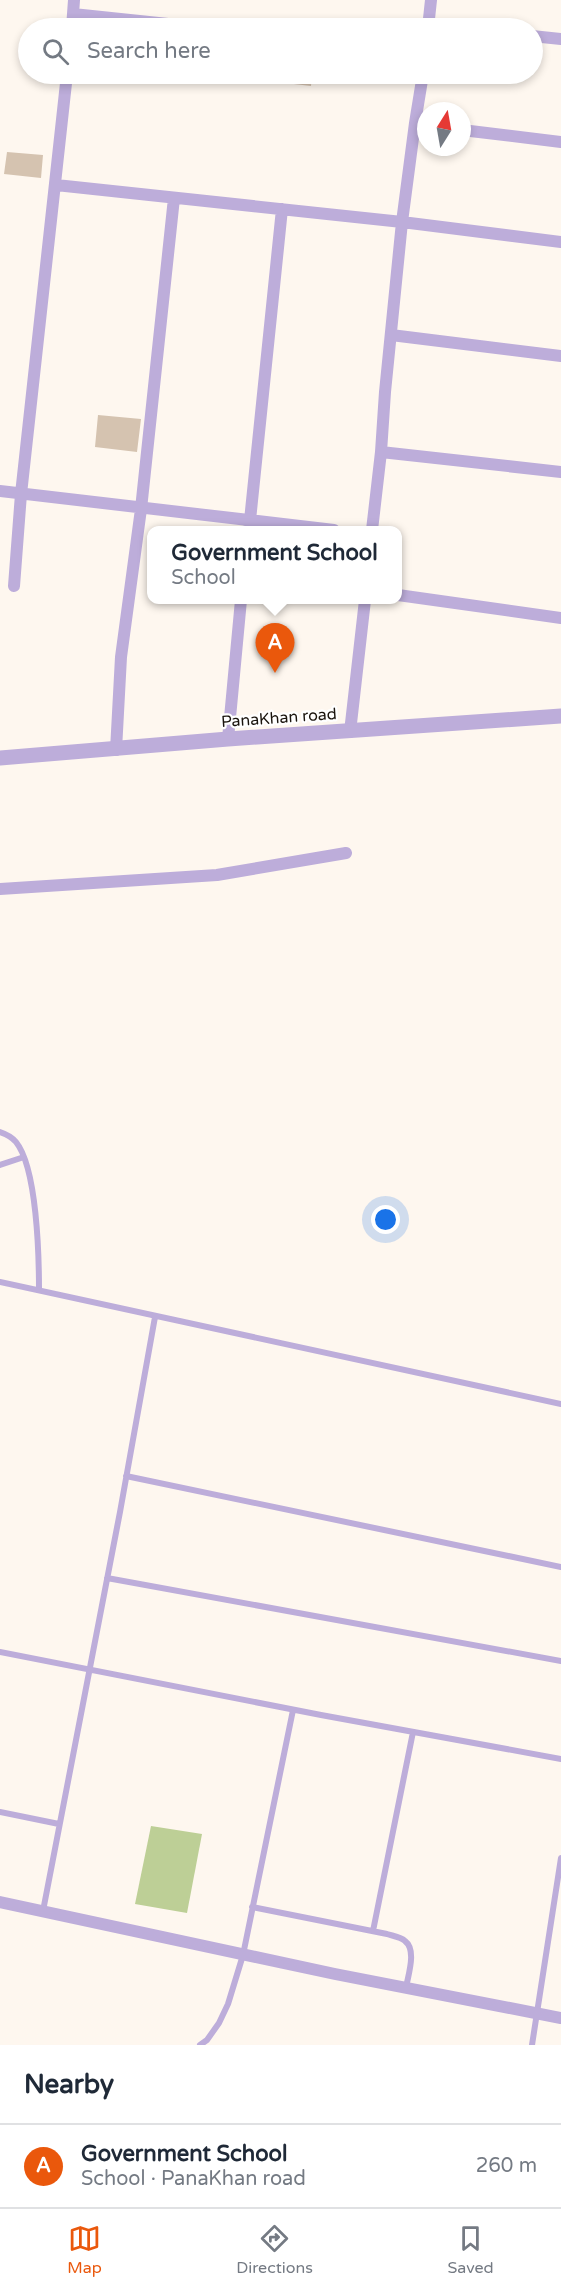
<!DOCTYPE html>
<meta charset="utf-8">
<style>
:root{--surface:#fff;--page:#f2f2f3;--text:#1f2937;--muted:#747a83;--line:#e0e1e3;--accent:#ea580c}
body{margin:0;font-family:"Varela Round",sans-serif;background:var(--page);color:var(--text)}
.compass{position:absolute;left:417px;top:102px;width:54px;height:54px;border-radius:50%;background:var(--surface);box-shadow:0 3px 9px #0003;rotate:11deg}
.you{position:absolute;left:386px;top:1220px;width:21px;height:21px;margin:-15px;border:4px solid #fff;border-radius:50%;background:#1a73e8;box-shadow:0 0 0 9px #1a73e833}
.badge{display:grid;place-items:center;width:39px;height:39px;border-radius:50%;background:var(--accent);color:#fff;font-size:20px;font-weight:700}
.pin{position:absolute;translate:-50% -50px;filter:drop-shadow(0 2px 3px #0008)}
.pin::after{content:'';position:absolute;top:32px;width:21px;height:18px;background:inherit;clip-path:polygon(0 0,100% 0,50% 100%)}
.popup{position:absolute;left:147px;top:526px;width:255px;height:78px;box-sizing:border-box;display:grid;place-content:center;border-radius:12px;background:var(--surface);filter:drop-shadow(0 2px 4px #0005);font-size:20px;white-space:nowrap;color:var(--muted)}
.popup b{font-size:22px;color:var(--text)}
.popup::after{content:'';position:absolute;left:50%;top:100%;margin-left:-12px;border:12px solid transparent;border-top-color:var(--surface)}
.list{margin:0;padding:0;list-style:none}
h2{display:flex;justify-content:space-between;align-items:center;height:78px;margin:0;padding:0 24px;font-size:26px}
h2 small{font-size:20px;font-weight:400;color:var(--muted)}
.list li{display:grid;grid-template-columns:39px 1fr auto;gap:18px;align-items:center;box-sizing:border-box;height:84px;padding:0 24px;border-top:2px solid var(--line)}
.list b{display:block;font-size:22px;white-space:nowrap}
.list p{margin:0;font-size:20px;white-space:nowrap;color:var(--muted)}
.list em{font-size:20px;font-style:normal;color:var(--muted)}
.icon{flex:none;width:33px;height:33px;fill:none;stroke:currentColor;stroke-width:2;stroke-linecap:round;stroke-linejoin:round}
.map{position:relative;flex:none;width:561px;height:2045px;overflow:hidden}
.search{position:absolute;background:var(--surface);box-shadow:0 3px 9px #0003;left:18px;right:18px;top:18px;height:66px;display:flex;align-items:center;gap:15px;box-sizing:border-box;padding:0 21px;border-radius:33px;color:var(--muted);font-size:22px}
.sheet{height:162px;background:var(--surface)}
nav{display:flex;justify-content:space-around;align-items:center;box-sizing:border-box;height:84px;border-top:2px solid var(--line);background:var(--surface);font-size:16px;color:var(--muted)}
nav a{display:grid;justify-items:center;gap:3px}
nav .on{color:var(--accent)}
.map>svg:first-child{display:block}
.green{fill:#bdcf96}
.building{fill:#d5c3b0}
.lines{fill:none;stroke-linecap:round;stroke-linejoin:round}
.service{stroke:#bdadda;stroke-width:6}
.minor{stroke:#bdadda;stroke-width:12}
.tertiary{stroke:#bdadda;stroke-width:15}
.labels{text-anchor:middle;dominant-baseline:central;stroke-width:4.5;stroke-linejoin:round;paint-order:stroke}
.street-label{font-size:16px;fill:#1a140d;stroke:#fff}
</style>
<div class="map">
<svg width="561" height="2045" viewBox="0 0 561 2045">
<rect width="100%" height="100%" fill="#fef7ef"/>
<path class="green" d="M151,1826L202,1834L187,1913L135,1904Z"/>
<path class="building" d="M269,74H312L311,86L268,81Z
M7,152L43,155L41,178L4,174Z
M98,415L141,419L137,452L95,447Z"/>
<g class="lines">
<path class="service" d="M0,1132C6,1134 12,1137 16,1142C37,1168 39,1256 39,1290
M0,1165L24,1157
M0,1282L561,1404
M126,1476L561,1567
M107,1578L561,1661
M0,1652L321,1715L561,1759
M0,1812L59,1824
M252,1907L387,1934C393,1936 401,1937 405,1941C417,1950 408,1975 406,1988
M43,1911L120,1512L155,1317
M373,1931L413,1732
M200,2045L207,2040L219,2023L228,2004L243,1955L293,1710
M532,2045L561,1858"/>
<path class="minor" d="M73,14L206,28
M428,25L458,28
M72,28L74,0
M428,28L431,0
M532,36L561,39
M462,130L561,142
M56,185L402,222L561,242
M391,335L561,356
M381,452L561,472
M0,491L334,530
M249,530L282,209
M372,530L381,452L385,392L402,222L415,123L423,74
M14,586L21,494L67,74
M398,595L561,618
M350,732L365,600
M228,739L241,600
M116,750L121,657L141,509L174,198
M0,889L217,875L346,853
M0,1902L335,1974L561,2018"/>
<path class="tertiary" d="M0,758L228,739L561,716"/>
</g>
<g class="labels">
<g class="street-label">
<text transform="translate(279 718) rotate(-4)">PanaKhan road</text>
</g>
</g>
</svg>
<svg class="compass" viewBox="-18 -18 36 36"><path d="M0-13l5 13h-10z" fill="#e53935"/><path d="M0 13l5-13h-10z" fill="#747a83"/></svg>
<div class="you"></div>
<div class="pin badge" style="left:275px;top:673px">A</div>
<div class="popup"><b>Government School</b>School</div>
<div class="search"><svg class="icon" aria-label="search" viewBox="0 0 24 24"><circle cx="10" cy="10" r="6"/><path d="M15 15l6 6"/></svg>Search here</div>
</div>
<section class="sheet">
<h2>Nearby<small></small></h2>
<ul class="list">
<li><span class="badge">A</span><div><b>Government School</b><p>School · PanaKhan road</p></div><em>260 m</em></li>
</ul>
</section>
<nav>
<a class="on"><svg class="icon" aria-label="map" viewBox="0 0 24 24"><path d="M3 6l6-2 6 2 6-2v14l-6 2-6-2-6 2zM9 4v14M15 6v14"/></svg>Map</a>
<a><svg class="icon" aria-label="directions" viewBox="0 0 24 24"><path d="M12 3l9 9-9 9-9-9zM9 14v-3h6M13 9l2 2-2 2"/></svg>Directions</a>
<a><svg class="icon" aria-label="saved" viewBox="0 0 24 24"><path d="M7 4h10v16l-5-4-5 4z"/></svg>Saved</a>
</nav>
